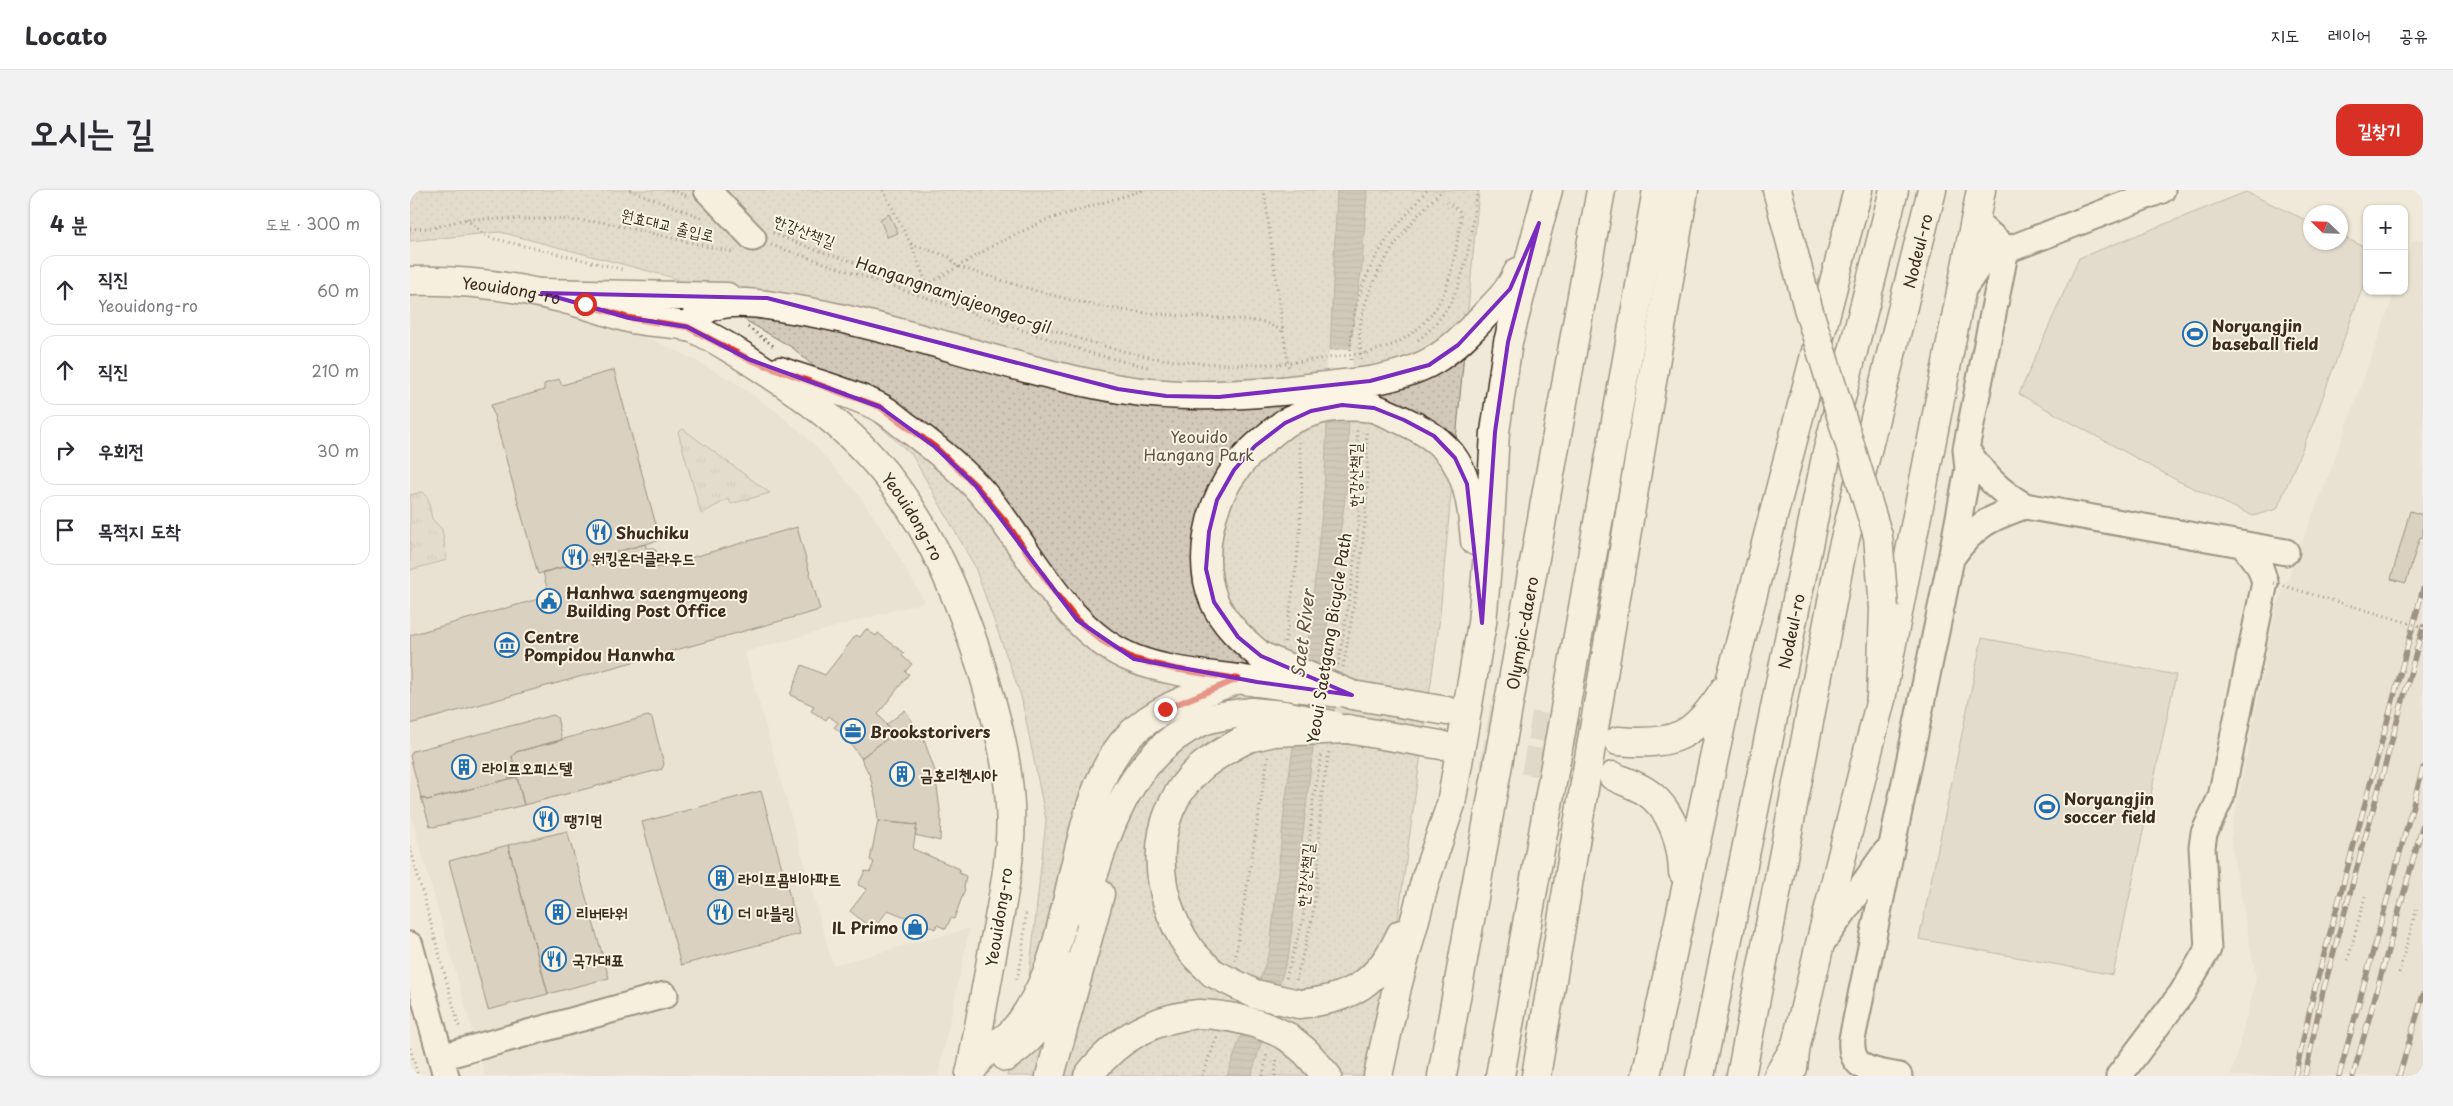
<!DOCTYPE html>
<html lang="ko">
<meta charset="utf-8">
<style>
:root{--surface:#fff;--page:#f2f2f3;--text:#2b2b33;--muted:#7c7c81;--line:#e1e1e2;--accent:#d93025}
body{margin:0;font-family:"Playpen Sans","Poor Story",sans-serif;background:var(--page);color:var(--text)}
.controls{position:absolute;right:15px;top:15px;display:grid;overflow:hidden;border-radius:10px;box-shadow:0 1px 4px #0004}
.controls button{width:45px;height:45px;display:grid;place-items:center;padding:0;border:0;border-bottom:1px solid var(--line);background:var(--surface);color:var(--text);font:25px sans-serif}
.compass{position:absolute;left:1893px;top:15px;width:45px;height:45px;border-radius:50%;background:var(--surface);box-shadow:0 1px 4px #0004;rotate:293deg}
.stop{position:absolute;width:15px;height:15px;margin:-11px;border:4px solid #d93025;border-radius:50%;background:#fff}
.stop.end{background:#d93025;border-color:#fff;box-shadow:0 1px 5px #0008}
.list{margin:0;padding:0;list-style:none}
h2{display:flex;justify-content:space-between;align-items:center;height:65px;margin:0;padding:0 20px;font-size:21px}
h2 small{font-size:16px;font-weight:400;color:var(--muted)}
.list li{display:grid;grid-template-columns:32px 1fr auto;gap:15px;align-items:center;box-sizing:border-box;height:70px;margin:0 10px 10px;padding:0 10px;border:1px solid var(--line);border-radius:15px}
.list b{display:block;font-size:19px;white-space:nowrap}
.list p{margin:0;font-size:16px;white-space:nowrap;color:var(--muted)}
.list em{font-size:16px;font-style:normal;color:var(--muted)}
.icon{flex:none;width:28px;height:28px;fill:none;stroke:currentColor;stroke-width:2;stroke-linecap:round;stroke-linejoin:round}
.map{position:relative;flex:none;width:2013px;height:886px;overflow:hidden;border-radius:15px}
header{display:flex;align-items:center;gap:30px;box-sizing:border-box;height:70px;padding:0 25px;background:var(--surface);border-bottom:1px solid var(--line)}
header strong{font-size:24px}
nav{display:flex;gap:28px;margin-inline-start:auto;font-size:18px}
.intro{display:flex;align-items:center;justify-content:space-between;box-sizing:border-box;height:120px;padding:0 30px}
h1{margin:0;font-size:35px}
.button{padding:12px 22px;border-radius:15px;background:var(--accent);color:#fff;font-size:18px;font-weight:700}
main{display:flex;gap:30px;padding:0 30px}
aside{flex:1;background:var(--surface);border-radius:15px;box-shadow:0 1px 4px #0004}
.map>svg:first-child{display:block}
.built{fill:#e1d9c9}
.grass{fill:url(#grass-tufts);stroke:#867a6c}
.park{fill:url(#park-dots);stroke:#867a6c}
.pitch{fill:#d2c9ba;stroke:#867a6c}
.water{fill:url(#water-rules);stroke:#7e7163}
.pier{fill:#f0e9d9}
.building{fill:#beb3a4;stroke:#3b2a1e}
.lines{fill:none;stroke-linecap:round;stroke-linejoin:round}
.major-tunnel{stroke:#ccc3b4;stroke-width:28;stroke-dasharray:28 14;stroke-linecap:butt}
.minor-casing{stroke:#3b2a1e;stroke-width:29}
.major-casing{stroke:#3b2a1e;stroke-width:31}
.highway-casing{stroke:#3b2a1e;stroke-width:31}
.path{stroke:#3b2a1e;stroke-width:3;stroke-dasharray:1 4;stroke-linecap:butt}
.minor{stroke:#fcf5e5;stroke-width:25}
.major{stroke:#fcf5e5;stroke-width:28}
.highway{stroke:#fcf5e5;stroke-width:28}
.rail-casing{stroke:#3b2a1e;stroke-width:5.5}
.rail{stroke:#fcf5e5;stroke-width:4;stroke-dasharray:11;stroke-linecap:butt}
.major-bridge-casing{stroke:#3b2a1e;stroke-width:31;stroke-linecap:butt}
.highway-bridge-casing{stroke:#3b2a1e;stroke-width:31;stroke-linecap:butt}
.path-bridge{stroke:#3b2a1e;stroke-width:3;stroke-dasharray:1 4;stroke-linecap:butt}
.major-bridge{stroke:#fcf5e5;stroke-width:28}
.highway-bridge{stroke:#fcf5e5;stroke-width:28}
.route{stroke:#d93025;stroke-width:6}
.marked{fill:none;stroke:#7b2cbf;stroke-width:4;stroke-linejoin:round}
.labels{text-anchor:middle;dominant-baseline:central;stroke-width:4;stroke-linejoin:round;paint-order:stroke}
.street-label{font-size:16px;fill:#3b2a1e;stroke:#fcf5e5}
.poi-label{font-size:16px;font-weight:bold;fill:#3b2a1e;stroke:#fcf5e5;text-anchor:start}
.park-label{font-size:16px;fill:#615245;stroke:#fcf5e5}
.water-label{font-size:18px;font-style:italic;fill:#625346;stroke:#fcf5e5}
</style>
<header>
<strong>Locato</strong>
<nav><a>지도</a><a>레이어</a><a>공유</a></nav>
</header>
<div class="intro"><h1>오시는 길</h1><a class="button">길찾기</a></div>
<main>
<aside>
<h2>4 분<small>도보 · 300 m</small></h2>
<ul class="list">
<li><svg class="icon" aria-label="ahead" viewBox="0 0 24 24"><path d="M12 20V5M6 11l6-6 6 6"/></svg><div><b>직진</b><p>Yeouidong-ro</p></div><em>60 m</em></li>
<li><svg class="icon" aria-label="ahead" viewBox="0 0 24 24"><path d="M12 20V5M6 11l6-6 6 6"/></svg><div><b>직진</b></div><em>210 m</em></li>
<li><svg class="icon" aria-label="right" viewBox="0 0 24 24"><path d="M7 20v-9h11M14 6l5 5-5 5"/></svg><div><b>우회전</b></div><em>30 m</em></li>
<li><svg class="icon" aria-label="arrive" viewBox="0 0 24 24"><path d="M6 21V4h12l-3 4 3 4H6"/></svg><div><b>목적지 도착</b></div></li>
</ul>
</aside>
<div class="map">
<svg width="2013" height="886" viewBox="0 0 2013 886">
<defs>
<pattern id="grass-tufts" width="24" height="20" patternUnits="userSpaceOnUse" patternTransform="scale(1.25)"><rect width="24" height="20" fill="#d2c9ba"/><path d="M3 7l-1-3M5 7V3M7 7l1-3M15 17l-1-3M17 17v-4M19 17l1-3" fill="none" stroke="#b5ad9f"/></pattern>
<pattern id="park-dots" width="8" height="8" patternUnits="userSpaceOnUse" patternTransform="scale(1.25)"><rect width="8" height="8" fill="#d2c9ba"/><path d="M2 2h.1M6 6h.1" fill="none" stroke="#b5ad9f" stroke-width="1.8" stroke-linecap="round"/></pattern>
<pattern id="water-rules" width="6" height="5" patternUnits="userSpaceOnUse" patternTransform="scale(1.25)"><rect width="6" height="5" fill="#aaa091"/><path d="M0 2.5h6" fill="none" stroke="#8c8376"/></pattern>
</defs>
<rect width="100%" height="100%" fill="#f0e9d9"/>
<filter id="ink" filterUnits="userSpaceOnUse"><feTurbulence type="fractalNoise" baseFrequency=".02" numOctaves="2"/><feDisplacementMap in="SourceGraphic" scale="10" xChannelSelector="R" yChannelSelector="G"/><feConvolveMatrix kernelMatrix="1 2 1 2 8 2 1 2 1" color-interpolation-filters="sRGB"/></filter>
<g filter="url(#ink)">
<path class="built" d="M2003,50H2013V886H1821L1846,788L1820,649L1866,418L1925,268L1985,101H1994V74Z
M44,103L92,108L184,130L235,147L268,161L320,189L366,221L399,249L449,305L475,343L515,412L335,462L423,775L560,738L528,886H75L0,622V106Z"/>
<path class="grass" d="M273,239L360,303L321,314L318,309L291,324L268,242Z
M12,302L18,308L22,329L32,339L37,370L0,380V305Z"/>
<path class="park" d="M0,0H1069L1029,435L966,886H597L619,788L636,630L611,506L564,375L502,265L383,158L261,87L90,42L0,51Z"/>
<path class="pitch" d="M1836,2L1900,32V52H1930L1931,46L1957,58V85L1906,226L1867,319L1843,326L1768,291L1609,204L1669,68Z
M1572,448L1766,485L1703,785L1509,749Z"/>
<path class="water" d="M927,0H957L952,76L941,150L937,295L918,429L879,763L841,886H817L860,760L875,614L900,436L914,302Z"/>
<path class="pier" d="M943,158L941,227L914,230L916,172L919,161Z"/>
<path class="building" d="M479,24L488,43L477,47L470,29Z
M204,180L250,350L199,364L200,371L183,376L180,370L128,384L81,215L134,200V194L149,189L152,195Z
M2000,321L2013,325V348L2010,347L1996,393L1981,389Z
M387,337L410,420L0,534V445L139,406L133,382L180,370L183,376L200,371L199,364L235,354L236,358H244L247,363L246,370L240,373L242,379Z
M456,439L466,446L468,443L494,463L492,466L502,474L495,482L499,484L468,524L483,544L451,568L436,547L424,537L428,533L419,526L416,530L401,521L404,516L380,505L392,475L415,485L446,445L450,447Z
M495,520L514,550L525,581L531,628L530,651L505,645L507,635L468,631L466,610L460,586L451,568L483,544L476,535Z
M143,525L147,527L152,550L106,562L102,567L107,587L17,610L11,607L0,566L3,561Z
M238,526L242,528L254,574L252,579L114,615L102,567L106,562Z
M107,587L114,615L24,637L20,636L11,607L17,610Z
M351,601L390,744L271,775L232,632Z
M468,631L507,635L503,659L550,679L549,683L556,686L554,698L555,699L544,729L541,728L536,739L527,735L525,739L478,720L463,740L440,721L457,699L448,695L455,681L460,682L464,672L460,670Z
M157,641L199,788L138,804L98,655Z
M98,655L138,804L78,820L39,671Z"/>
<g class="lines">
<path class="major-tunnel" d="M1037,521L1207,550
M1031,555L1199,585"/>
<defs>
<path id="minor" d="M297,0L343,48
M1565,31L1596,59
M1553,99L1571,73L1579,67L1752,0
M1556,259C1574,285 1587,300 1615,316L1876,362
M1542,367C1564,335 1580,328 1615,316
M1411,754L1476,662
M0,755L36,886
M31,867L255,805
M1489,886C1464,881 1439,881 1442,849L1541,369L1558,279L1556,259L1596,59
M1709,886L1772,803L1798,759L1792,657L1794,643L1811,607L1855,392L1850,377L1833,355"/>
<g id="major">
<path id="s1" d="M0,91C59,89 117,98 173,114C188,118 203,124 218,128C237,133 257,132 276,136C296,142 338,169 357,182C394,206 431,234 461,267C518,329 551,410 575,489C587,530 598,572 600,615C603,661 593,708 584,754C576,798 568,842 560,886"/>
<path d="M370,181C402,193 438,201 469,217C478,221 486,229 494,235C519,253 544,273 566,296C617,350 651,441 724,469C762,484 807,485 847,492"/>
<path d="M942,505L1037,521"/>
<path d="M937,539L1031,555"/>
<path d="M1208,551C1264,556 1284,547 1314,500"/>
<path d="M1203,586C1213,591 1225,595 1235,601C1262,618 1272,653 1273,682"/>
<path d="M673,721C694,648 717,564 793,531C809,525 826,524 842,522"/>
<path d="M596,867C632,843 645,818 657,777"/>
<path d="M1383,878L1386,855L1409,758L1471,509L1571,0"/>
<path d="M560,883C564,877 568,870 573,865C581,855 597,850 605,839C619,823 629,802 637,783C664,715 669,595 720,545C749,516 791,504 828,489"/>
<path d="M640,886L690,704"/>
<path d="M1236,886L1321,488L1448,0"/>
<path id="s2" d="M1290,886L1416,267L1484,0"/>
<path id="s3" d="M1331,886L1431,365L1522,0"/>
</g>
<g id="highway">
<path d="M1367,0L1374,26"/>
<path d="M132,103L317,107"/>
<path d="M277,137C286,127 294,118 307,115C334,109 367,117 394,121C501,140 603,181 710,199C765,208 817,206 872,201"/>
<path d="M960,191C1017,181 1037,166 1075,125C1089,110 1099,102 1108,82"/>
<path d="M964,218C1041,249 1058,266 1065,351"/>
<path d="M851,466C833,451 813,433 804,411C787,370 799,315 825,280C839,261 856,247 875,233"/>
<path d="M1471,509L1474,418"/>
<path d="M803,783C795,775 785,767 779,758C742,704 737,626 789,579C804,566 821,557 838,548"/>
<path d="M889,814C941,810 969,792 991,744"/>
<path d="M878,847L896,862L917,886"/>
<path d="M678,886C706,849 744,828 789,824"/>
<path d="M968,886L987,797L1016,688L1041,614L1072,433L1079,352L1085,242L1098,152L1138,0"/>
<path id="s4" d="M1032,886L1191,0"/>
<path d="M1090,886L1247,0"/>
<path d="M1126,886L1274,0"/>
<path d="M1368,886L1386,855"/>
</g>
</defs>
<use href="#minor" class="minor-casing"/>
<use href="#major" class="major-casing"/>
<use href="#highway" class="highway-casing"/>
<path class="path" d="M220,0L293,28
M261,0L277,6
M473,0L501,54L517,95L586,54L636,30L734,0
M56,29L77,47L215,80
M0,39L22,38L56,29H146L193,32L322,62L325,60
M363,43C413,65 466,78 518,95C588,119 657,149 730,165C776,175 823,175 870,174
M501,54L540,67L546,76C601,93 656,112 713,120C759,127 807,126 854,132L873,141L854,0
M361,55L683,164L738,177
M338,137L365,157
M873,141L879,179
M1008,150C1057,112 1059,57 1067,0
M957,163C969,159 983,156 993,149C1040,121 1043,76 1051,28L1049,21L1037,12
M951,169C950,155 948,140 952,126C962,80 998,31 1033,0
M941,170C938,130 952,87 974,54C986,35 1003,18 1017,0
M875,452C885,386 897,319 889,252
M928,475L940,404L949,332L947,239
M933,477C947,398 962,320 956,240
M0,657L50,840
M825,770L858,567
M1938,770L1956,703
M1989,783L2007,717
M876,788L893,730L903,611L912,563
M607,789L612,767L616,723
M886,790L902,730L908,683L911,609L919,562
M0,858L8,886
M792,886L807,847
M853,886L857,862
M865,886L867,868"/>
<use href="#minor" class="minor"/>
<use href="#major" class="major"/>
<use href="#highway" class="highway"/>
<defs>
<path id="rail" d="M1885,886L1904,802L2013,399
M1895,886L1912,805L2013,437
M1929,886L2013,578
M1943,886L2013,634
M1989,886L2013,805"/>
</defs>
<use href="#rail" class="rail-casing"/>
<use href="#rail" class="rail"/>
<defs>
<path id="major-bridge" d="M847,492L928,503
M842,522L874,525L922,535"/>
<path id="highway-bridge" d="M1374,26L1398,118L1468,346L1474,418
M872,201L960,191
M875,233C909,217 926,214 964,218
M851,466L942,505
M838,548L864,542L937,539
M803,783L845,804L889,814
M789,824C822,825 849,832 878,847"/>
</defs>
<use href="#major-bridge" class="major-bridge-casing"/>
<use href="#highway-bridge" class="highway-bridge-casing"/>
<path class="path-bridge" d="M870,174L957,163
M1864,393L2013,437"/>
<use href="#major-bridge" class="major-bridge"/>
<use href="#highway-bridge" class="highway-bridge"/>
</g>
</g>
<g class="lines" filter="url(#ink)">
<path class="route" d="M175,114L219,128L277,137L338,169L470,217L525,257L566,296L596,332L643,400L667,430L692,451L724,469L764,479L828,489L755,519"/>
</g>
<path d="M0 0H2013V886H0ZM1129,33L1098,152L1085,242L1072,433L1057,294L1045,268L1024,246L994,230L964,218L932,215L901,221L875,233L845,256L824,280L807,310L799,342L796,379L804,412L828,447L851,466L942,505L847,492L724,469L667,430L566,296L525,257L470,217L338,169L277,137L219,128L132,103L357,108L708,199L756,206L809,207L960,191L1019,175L1048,155L1100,99Z" fill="#f0e9d9" fill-opacity=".55" fill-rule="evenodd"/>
<path class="marked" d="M1129,33L1098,152L1085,242L1072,433L1057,294L1045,268L1024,246L994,230L964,218L932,215L901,221L875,233L845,256L824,280L807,310L799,342L796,379L804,412L828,447L851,466L942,505L847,492L724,469L667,430L566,296L525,257L470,217L338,169L277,137L219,128L132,103L357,108L708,199L756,206L809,207L960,191L1019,175L1048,155L1100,99Z"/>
<defs>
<symbol id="stadium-ring" viewBox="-11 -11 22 22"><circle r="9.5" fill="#fcf5e5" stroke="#1f6fb2" stroke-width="1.5"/><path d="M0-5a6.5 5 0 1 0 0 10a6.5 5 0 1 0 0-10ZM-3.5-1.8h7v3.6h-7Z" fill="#1f6fb2"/></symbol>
<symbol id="restaurant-ring" viewBox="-11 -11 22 22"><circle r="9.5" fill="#fcf5e5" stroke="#1f6fb2" stroke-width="1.5"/><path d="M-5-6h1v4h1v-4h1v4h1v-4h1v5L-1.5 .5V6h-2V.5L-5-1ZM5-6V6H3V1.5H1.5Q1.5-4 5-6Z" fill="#1f6fb2"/></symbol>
<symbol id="civic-ring" viewBox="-11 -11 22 22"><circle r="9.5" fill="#fcf5e5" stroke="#1f6fb2" stroke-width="1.5"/><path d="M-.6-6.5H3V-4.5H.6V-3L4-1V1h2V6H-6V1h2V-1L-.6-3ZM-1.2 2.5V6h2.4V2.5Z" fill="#1f6fb2"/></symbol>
<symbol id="museum-ring" viewBox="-11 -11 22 22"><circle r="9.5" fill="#fcf5e5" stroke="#1f6fb2" stroke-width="1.5"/><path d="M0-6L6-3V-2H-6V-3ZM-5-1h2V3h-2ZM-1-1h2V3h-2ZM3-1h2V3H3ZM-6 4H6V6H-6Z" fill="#1f6fb2"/></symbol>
<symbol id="office-ring" viewBox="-11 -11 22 22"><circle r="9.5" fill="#fcf5e5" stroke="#1f6fb2" stroke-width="1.5"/><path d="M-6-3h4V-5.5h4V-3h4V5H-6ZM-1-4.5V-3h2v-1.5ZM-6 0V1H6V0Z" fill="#1f6fb2"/></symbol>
<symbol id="building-ring" viewBox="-11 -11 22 22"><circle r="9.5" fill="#fcf5e5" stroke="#1f6fb2" stroke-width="1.5"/><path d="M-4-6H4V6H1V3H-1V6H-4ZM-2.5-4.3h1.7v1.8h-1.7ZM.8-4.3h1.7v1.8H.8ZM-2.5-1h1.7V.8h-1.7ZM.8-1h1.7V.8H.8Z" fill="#1f6fb2"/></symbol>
<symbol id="shop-ring" viewBox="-11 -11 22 22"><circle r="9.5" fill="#fcf5e5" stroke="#1f6fb2" stroke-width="1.5"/><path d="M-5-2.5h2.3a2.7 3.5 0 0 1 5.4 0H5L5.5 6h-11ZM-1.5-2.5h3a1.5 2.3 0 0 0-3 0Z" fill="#1f6fb2"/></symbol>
</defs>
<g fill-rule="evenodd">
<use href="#stadium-ring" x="1771" y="130" width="28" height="28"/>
<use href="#restaurant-ring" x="175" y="328" width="28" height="28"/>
<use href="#restaurant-ring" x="151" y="353" width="28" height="28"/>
<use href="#civic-ring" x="125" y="397" width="28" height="28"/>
<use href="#museum-ring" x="83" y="441" width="28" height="28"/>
<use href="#office-ring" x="429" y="527" width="28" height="28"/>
<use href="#building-ring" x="40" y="563" width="28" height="28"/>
<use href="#building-ring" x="478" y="570" width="28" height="28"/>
<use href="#stadium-ring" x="1623" y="603" width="28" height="28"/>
<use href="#restaurant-ring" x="122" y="615" width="28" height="28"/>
<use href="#building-ring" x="297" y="674" width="28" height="28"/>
<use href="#building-ring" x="134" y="708" width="28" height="28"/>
<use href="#restaurant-ring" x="296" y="708" width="28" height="28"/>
<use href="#shop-ring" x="491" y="723" width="28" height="28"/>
<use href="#restaurant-ring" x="130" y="755" width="28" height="28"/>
</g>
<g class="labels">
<g class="street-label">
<text transform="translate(258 34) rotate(13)">원효대교 출입로</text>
<text transform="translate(395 40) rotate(21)">한강산책길</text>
<text stroke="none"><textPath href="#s3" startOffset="844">Nodeul-ro</textPath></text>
<text stroke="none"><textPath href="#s1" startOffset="102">Yeouidong-ro</textPath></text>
<text transform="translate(544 104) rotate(19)">Hangangnamjajeongeo-gil</text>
<text transform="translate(944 285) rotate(-90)">한강산책길</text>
<text stroke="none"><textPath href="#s1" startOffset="582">Yeouidong-ro</textPath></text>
<text stroke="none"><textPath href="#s2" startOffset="454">Nodeul-ro</textPath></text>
<text stroke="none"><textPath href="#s4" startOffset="450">Olympic-daero</textPath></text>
<text transform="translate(918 448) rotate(-81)">Yeoui Saetgang Bicycle Path</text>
<text transform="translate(894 685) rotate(-85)">한강산책길</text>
<text transform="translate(588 727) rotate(-81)">Yeouidong-ro</text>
</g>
<g class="poi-label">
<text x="1802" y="135">Noryangjin<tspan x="1802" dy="18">baseball field</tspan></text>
<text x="206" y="342">Shuchiku</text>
<text x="182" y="367">워킹온더클라우드</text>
<text x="156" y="402">Hanhwa saengmyeong<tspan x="156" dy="18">Building Post Office</tspan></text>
<text x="114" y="446">Centre<tspan x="114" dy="18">Pompidou Hanwha</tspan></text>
<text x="460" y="541">Brookstorivers</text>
<text x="72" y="577">라이프오피스텔</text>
<text x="510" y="584">금호리첸시아</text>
<text x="1654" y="608">Noryangjin<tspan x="1654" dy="18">soccer field</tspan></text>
<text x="154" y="629">땡기면</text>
<text x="328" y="688">라이프콤비아파트</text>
<text x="166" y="722">리버타워</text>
<text x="328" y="722">더 마블링</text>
<text x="488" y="737" text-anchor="end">IL Primo</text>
<text x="162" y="769">국가대표</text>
</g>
<g class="park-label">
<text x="789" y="246">Yeouido<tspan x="789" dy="18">Hangang Park</tspan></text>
</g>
<g class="water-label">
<text transform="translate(892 444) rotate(-83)">Saet River</text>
</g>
</g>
</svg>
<div class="controls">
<button>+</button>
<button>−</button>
</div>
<svg class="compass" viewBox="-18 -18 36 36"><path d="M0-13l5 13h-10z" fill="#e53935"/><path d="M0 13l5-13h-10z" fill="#7c7c81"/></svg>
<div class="stop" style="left:175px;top:114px"></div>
<div class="stop end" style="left:755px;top:519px"></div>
</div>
</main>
